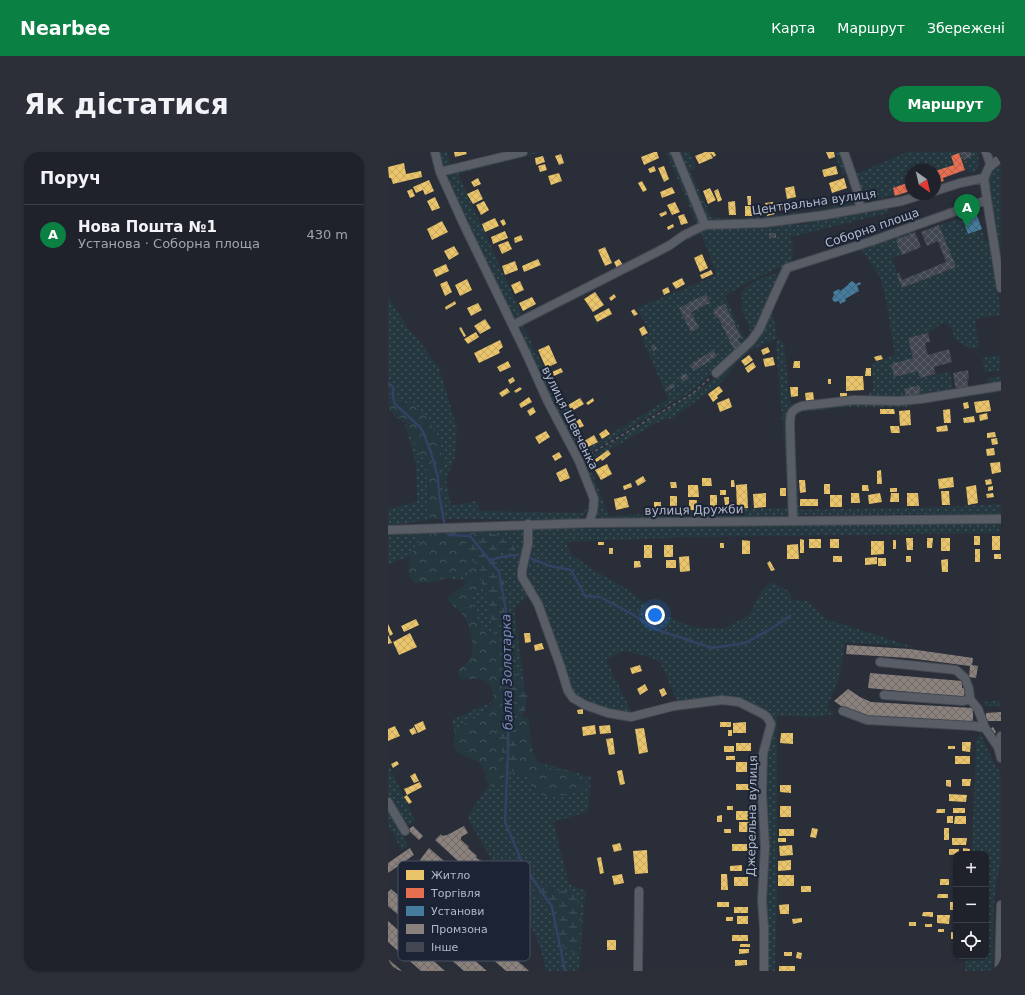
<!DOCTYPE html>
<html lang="uk">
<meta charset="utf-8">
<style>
:root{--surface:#1f222b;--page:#2c2f37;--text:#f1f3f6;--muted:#a1a4a9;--line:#3c3f47;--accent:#0b8043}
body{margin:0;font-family:"DejaVu Sans",sans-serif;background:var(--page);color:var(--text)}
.controls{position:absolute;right:12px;bottom:12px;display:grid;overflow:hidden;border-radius:8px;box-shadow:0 1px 3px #0004}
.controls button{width:36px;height:36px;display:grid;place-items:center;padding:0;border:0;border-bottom:1px solid var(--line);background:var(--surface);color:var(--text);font:20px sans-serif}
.compass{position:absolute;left:517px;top:12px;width:36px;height:36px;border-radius:50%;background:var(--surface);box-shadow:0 1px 3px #0004;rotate:146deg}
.you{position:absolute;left:267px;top:463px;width:14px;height:14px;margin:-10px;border:3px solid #fff;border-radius:50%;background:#1a73e8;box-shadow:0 0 0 6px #1a73e833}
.badge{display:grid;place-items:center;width:26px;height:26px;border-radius:50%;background:var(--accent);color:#fff;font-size:13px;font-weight:700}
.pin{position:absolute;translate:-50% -33px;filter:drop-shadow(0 1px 2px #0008)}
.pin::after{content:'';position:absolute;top:21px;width:14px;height:12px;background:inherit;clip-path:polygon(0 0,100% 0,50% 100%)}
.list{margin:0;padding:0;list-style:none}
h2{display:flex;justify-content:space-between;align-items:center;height:52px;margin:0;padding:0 16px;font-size:17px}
h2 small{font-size:13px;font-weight:400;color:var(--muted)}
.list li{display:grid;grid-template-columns:26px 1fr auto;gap:12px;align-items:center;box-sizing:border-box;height:60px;padding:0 16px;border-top:1px solid var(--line)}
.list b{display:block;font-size:15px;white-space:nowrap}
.list p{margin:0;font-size:13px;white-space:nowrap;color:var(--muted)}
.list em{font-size:13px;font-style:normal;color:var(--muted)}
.icon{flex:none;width:22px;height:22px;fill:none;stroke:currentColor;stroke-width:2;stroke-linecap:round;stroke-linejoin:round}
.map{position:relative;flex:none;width:613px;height:819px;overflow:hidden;border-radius:16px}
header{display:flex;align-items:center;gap:24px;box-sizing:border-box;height:56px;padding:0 20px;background:var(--accent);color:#fff}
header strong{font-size:19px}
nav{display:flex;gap:22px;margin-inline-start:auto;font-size:14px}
.intro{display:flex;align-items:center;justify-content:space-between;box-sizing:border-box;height:96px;padding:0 24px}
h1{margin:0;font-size:28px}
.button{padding:10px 18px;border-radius:16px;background:var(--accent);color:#fff;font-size:14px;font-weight:700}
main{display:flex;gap:24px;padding:0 24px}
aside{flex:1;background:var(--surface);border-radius:16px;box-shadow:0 1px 3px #0004}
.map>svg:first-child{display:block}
.grass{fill:url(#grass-dots);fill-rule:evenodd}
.forest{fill:url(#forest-crowns)}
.wetland{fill:url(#wetland-marsh)}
.homes{fill:url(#homes-cross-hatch)}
.shops{fill:url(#shops-cross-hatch)}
.public{fill:url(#public-cross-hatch)}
.industry{fill:url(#industry-cross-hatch)}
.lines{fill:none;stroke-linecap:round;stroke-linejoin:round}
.stream{stroke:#334164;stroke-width:2.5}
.building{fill:url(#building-cross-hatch)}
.minor-casing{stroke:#454952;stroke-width:10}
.path{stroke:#5c616a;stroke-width:1.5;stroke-dasharray:3 3;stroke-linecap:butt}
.minor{stroke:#595d66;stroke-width:8}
.labels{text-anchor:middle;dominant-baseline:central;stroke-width:4;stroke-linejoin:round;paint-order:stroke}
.street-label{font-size:12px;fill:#b2b9ca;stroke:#1b2334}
.water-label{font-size:13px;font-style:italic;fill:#788ab4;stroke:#1b2334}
.key{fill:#1b2334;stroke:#485061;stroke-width:1}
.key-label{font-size:11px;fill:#b2b9ca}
</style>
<header>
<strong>Nearbee</strong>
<nav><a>Карта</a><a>Маршрут</a><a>Збережені</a></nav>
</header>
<div class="intro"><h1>Як дістатися</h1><a class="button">Маршрут</a></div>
<main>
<aside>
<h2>Поруч<small></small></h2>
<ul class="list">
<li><span class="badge">A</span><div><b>Нова Пошта №1</b><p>Установа · Соборна площа</p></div><em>430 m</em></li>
</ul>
</aside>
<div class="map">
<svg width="613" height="819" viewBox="0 0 613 819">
<defs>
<pattern id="grass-dots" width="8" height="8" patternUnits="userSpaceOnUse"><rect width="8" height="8" fill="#253840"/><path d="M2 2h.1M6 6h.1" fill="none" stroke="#42535a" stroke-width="1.8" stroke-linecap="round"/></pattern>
<pattern id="forest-crowns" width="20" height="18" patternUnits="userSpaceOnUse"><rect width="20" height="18" fill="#253840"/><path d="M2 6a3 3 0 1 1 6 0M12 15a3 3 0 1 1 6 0" fill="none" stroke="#42535a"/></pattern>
<pattern id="wetland-marsh" width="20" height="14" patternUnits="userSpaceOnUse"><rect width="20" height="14" fill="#253840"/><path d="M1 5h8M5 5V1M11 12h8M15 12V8" fill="none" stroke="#42535a"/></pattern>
<pattern id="homes-cross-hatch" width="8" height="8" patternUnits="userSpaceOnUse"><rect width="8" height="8" fill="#e9c46a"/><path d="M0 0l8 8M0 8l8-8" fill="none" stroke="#c5a861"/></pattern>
<pattern id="shops-cross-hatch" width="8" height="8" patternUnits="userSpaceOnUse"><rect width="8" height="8" fill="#e76f51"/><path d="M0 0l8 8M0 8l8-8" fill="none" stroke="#ba614c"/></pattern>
<pattern id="public-cross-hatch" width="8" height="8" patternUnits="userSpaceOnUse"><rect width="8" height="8" fill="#457b9d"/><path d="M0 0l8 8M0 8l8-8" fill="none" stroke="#3f647b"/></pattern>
<pattern id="industry-cross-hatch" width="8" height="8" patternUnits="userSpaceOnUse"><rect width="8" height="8" fill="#8a817c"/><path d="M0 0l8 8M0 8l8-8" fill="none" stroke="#706b69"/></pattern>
<pattern id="building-cross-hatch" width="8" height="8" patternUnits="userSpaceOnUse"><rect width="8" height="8" fill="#424650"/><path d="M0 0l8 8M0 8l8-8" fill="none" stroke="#5b5f68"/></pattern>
</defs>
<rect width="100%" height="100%" fill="#292e39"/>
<path class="grass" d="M51,0H59L63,15L56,17Z
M145,0H153L70,22L134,163L195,133L130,167L125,164L58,26L60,23L68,20L119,8Z
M278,0H283L312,72L309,73Z
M290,0H302L308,16L302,19L324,66L354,67L434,58L467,48L458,22L455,23L446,0H453L467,36V50C459,55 450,56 441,59C402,68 362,69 322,69L319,67Z
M519,0H594L590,3C591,11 592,16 584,21L580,20L579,17L547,28V18H523V36L501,44L476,50H473L466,23Z
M613,11V104L601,27L604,19Z
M499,54L500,61L402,85L405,93L404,111C380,120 358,130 337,144L356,185L359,186V190L303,240L243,275L200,302L196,304L194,303L159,241L132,174L134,171L308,78L318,76L332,77L385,75L400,70L412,73ZM313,81L329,123L249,156L262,181L254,186L280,247L199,297L168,229L163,231L146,197L135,173Z
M574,66L579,82L594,77L597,90L602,89L613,161L611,163L587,167L591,195L583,197L566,187L565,178L556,170L540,181L520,186L525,206L503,212L506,225L530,219L532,226L562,220L566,241L404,256L403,364L213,368C207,363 211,357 210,351C207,336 200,323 196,309L252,273L286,254L324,228L358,197L384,156L389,186L363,198L347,213L333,231L285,266L274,268L200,310L221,364L315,358L399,356V327L388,191L391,187L396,191L402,252L481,244V242L485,238L484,212L507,203L498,149L492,125L473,97L506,86L526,77L527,80L509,88L514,103L506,105L504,108L515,136L568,115L551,73Z
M389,121L391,124L388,130L368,177L363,183L359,169L353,158L355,152L353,141C361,129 377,125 389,121Z
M0,145L22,179L27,183L51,216L69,276L67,305L58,328L63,354L88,349L92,359L194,361L199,356C198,363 193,365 188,368L53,367L54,365L55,308L53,295L48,281L40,268L29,257L8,247L0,241Z
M612,203L613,218L597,221L594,206Z
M613,224V231L600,234L599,227Z
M613,237V240L524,252V255H460L411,260L406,264L411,358L553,355L613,352V362L408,363L404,265L412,257Z
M4,261C17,266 19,275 24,286C28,294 35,302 37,311C42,329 38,349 44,366L46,367L0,374V357L29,350L28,313L17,272Z
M532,370H610L613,372V381L300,385L177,390L184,402L202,416L237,436L270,461L306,475L335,477L360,464L376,436L385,430L400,439L405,448L419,449L437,467L526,495L457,490L451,526L439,556L449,561L430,565L389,564V745L387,819H378L376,637L377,603L385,573L358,551H290L272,510L259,504L234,499L218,508L244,561C222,561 201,552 183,541L137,424L143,381L145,377L150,375L199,376Z
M132,376C144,389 132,400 133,414C133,422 143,442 146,450L140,444L131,451L126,457L137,538L130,527L123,470L120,460L116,429L109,406L111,400H119L116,386L106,383L93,382V379L91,378Z
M40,381L36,382L22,405L0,412V383Z
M76,421H79L81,425L78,430L77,428L56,426Z
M93,429C95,433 97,436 98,440C100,450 102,476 109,483L95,479L90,471L86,457L84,447Z
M613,548V554H597L596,550Z
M105,549L95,562L73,573L67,583L64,568Z
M592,581L608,615L613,620V710C603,744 606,783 605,819H577L578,804H598V702H584L588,590Z
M151,610L203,625L200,660L165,670L181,732L198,739L194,778L192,757L186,742L170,739L159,734L148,741C153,746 162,753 164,760C166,766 165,773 166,779C167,793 180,800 192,802L193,799L191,819H159L149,786L79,665L101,633L107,634L128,617L133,622L141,626L143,636L146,639L160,644L174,643L195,637L167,618L158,616Z
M0,612C9,631 20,650 27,669L18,675L0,644Z
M0,658L20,694L14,698L0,673Z"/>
<path class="forest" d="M0,241C9,249 21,250 30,257C63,286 53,326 54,365L53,367H46L42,365L41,358V333L37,310L30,298L18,271L12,265L0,257Z
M79,378L93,379V384L79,389C83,399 93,416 93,426C93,434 86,439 85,446C83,453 90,476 97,480C101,483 107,482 111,485C113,491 111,497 112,503C115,521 120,537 118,555C116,565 109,571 109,581C110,597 131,627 104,634L100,633C97,627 98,618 93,613C85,602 69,608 66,592C61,563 111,571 105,540C104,536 100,530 96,528C89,524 80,530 72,526L70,520C73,514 79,512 82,506C88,495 81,472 74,462C70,456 62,453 60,446C66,438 78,435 81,425L79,421H76L44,430L27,431C12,417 26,395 36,382Z
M134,565L141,566C142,580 142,598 150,609C161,623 200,615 199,635C186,641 156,651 145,637C142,634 142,630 141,626L133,622L128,617L129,608L128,580Z"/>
<path class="wetland" d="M93,382C106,381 121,384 127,397L121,399L111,400L109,406L116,429L120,460L123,470L130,527L139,543L138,555L128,580L129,612L126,619L117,626V610L108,579L110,573L116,564L118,550V532L112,502V488L111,485L106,480L100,456L98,440L93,429L91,416L76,399C72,387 88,388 93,382Z
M149,731C156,731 160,735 166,738C172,740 179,738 184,741C196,748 195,790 192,802L190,803C179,799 167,792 166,780C165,774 166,767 164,761C162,752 152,746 147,739L145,736Z"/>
<path class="homes" d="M66,0H78L79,2L67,5Z
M266,0H269L271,6L256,13L253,5Z
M317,0H322L325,6L311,12L307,4Z
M322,0H326L328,3L326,5Z
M438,0H446L447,5L441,7Z
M173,2L176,11L171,13L167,4Z
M155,4L157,10L148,13L147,6Z
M16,11L18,22L33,19L34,25L5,32L3,26H1L0,15Z
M157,12L159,18L152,20L150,14Z
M266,14L268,19L262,21L260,17Z
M276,14L281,27L276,30L270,16Z
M448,14L450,22L436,25L434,18Z
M171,21L174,29L163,33L160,24Z
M90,26L93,32L86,35L83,30Z
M456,26L459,36L444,41L441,31Z
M41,28L46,39L37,43L35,38L28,41L25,35Z
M254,29L259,38L255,40L250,31Z
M406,34L408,45L399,47L397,36Z
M284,35L287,41L274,46L272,40Z
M322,36L328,48L320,52L315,39Z
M24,37L27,44L22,46L19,39Z
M90,37L95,47L85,52L79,42Z
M330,37L334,48L330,50L326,39Z
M359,44H363V53H360Z
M47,45L52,56L44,59L39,49Z
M96,49L101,58L93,63L88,53Z
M347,49L348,63H341L340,50Z
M401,49L402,56L392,59L390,52Z
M287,50L292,60L284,63L279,53Z
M385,50L387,62L379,64L377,51Z
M357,54H365L366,64H357Z
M278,59L279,62L273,65L271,62Z
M296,62L300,71L293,73L290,64Z
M107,66L111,74L97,80L94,72Z
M116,67L118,72L115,74L112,69Z
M54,69L60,80L44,88L39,77Z
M285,72L286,75L280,78L279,75Z
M117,79L120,86L105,92L103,85Z
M133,83L135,88L127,91L126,86Z
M120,89L124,97L114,102L110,93Z
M66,94L71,102L61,108L56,99Z
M217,95L224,111L217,114L210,98Z
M314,102L320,116L312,120L306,106Z
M150,107L153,113L136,120L134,114Z
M231,107L235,113L229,116L226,110Z
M127,109L130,118L117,123L114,114Z
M58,112L61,119L48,125L45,118Z
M323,118L325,122L314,127L312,123Z
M294,126L297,132L288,137L284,131Z
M79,127L84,138L72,144L67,133Z
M59,129L64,140L57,144L52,132Z
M132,129L136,138L127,142L123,133Z
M280,135L282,140L276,143L274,138Z
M207,140L216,153L205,160L196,147Z
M226,142L228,145L223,149L221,146Z
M144,145L148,152L135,159L131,151Z
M67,149L68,152L58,158L57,155Z
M90,151L94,158L83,164L79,156Z
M221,156L224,162L209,170L206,164Z
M246,157L250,162L246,164L243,159Z
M97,167L103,176L92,182L86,174Z
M256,174L260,181L254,184L251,177Z
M73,175L78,184L76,185L71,176Z
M88,180L91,185L80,192L76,187Z
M112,188L115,195L111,198L112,201L91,211L86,201Z
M161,193L169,211L158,216L150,198Z
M380,195L382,200L375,203L373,198Z
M361,203L365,208L357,214L353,209Z
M493,203L495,207L488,209L486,205Z
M385,205L387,213L377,215L375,207Z
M120,209L123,215L112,220L109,215Z
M406,209H412V216H405Z
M365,210L368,215L360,221L357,216Z
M173,216L175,220L166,224L164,220Z
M478,216H483V224H477Z
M458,224H475L476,238L458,239Z
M125,225L127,229L122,232L120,228Z
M440,227H443V232H440Z
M331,234L335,239L329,244L330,246L325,250L320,242Z
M132,235L134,237L128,241L126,239Z
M402,235H410V244L403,245Z
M119,236L122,240L114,245L111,241Z
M425,240L426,248L418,249L417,241Z
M452,241H459V246H452Z
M141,245L144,250L133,256L131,252Z
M192,246L196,252L184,259L180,253Z
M205,246L206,249L200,253L198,251Z
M341,246L344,255L332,260L329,251Z
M601,248L603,259L588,261L586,250Z
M580,250L581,256L576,257L575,251Z
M145,255L148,260L142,264L139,259Z
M492,257H506L507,262H492Z
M562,257L563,271H556L555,258Z
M522,258L523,273L512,274L511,259Z
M599,261L600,267L592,269L591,263Z
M586,264L587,270L576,271L575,266Z
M192,267L196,274L191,276L187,269Z
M559,273L560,279L549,280L548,275Z
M502,274H511L512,281H503Z
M218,277L222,282L214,287L211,282Z
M158,279L162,285L151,292L147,285Z
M607,280L608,285L599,286V281Z
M206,283L210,290L200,295L196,289Z
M609,286L610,292L604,293L603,287Z
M606,296L607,303L599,304L598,297Z
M220,298L223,302L214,309L213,307L204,313L202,311Z
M171,300L174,305L167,309L164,304Z
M612,310L613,320L604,322L602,311Z
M219,312L224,322L213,328L207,318Z
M178,316L182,326L172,330L168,321Z
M493,318L494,332H489V319Z
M255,324L258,329L250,334L247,329Z
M565,325L566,335L551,337L550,327Z
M314,326H323L324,334H314Z
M603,327L604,332L598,333L597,328Z
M343,328H346L347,335H343Z
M411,328H417L418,340L412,341Z
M282,330H288L289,336H283Z
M243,331L244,335L236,338L235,334Z
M359,332L360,356L349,357L348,333Z
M436,332H442V342H436Z
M300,333H310L311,345H300Z
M474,333H480L481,339H474Z
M588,333L590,351L580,353L578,335Z
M605,334V338L600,339V335Z
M392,336H398V344H392Z
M502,336H509V340H502Z
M332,338H338V343H332Z
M553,339H561L562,353H554Z
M378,341V355L366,356L365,342Z
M463,341H471L472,351H463Z
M492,341L494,350L481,352L480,343Z
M503,341H511V350H502Z
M519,341H530L531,354H519Z
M605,341L606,345L599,346L598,342Z
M322,343H329V356H322Z
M442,343H454V355H442Z
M238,344L241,355L228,358L226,347Z
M282,344H289V355H282Z
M336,345H341V353H337Z
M412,347H430V354H412Z
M301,348H309L308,358H301Z
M266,350H273V359L266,360Z
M586,384H592V393H586Z
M604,384H612V398H604Z
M518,386H525V398H519Z
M539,386H545L544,396H539Z
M553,386H562V399H553Z
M412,387L416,388V401H412Z
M421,387H433V396H421Z
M442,387H451V396H442Z
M354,388L362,389V402H354Z
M505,388H508V397H505Z
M483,389H496V402L483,403Z
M210,390H216V393H210Z
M332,391H336V396H332Z
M410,392L411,407H399V393Z
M256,393H264V406H256Z
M276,393H285V405H276Z
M221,396H225V402H221Z
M587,397H592V410H587Z
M606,402H613V407H606Z
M301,404L302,419L292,420L291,405Z
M445,404H454V410H445Z
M518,404H523V410H518Z
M489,405V412L477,413V406Z
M490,406H498V414H490Z
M560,407V420H554L553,408Z
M278,408H288V416H278Z
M246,409H252L253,415L246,416Z
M382,409L387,418L383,419L379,411Z
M28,467L31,473L16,480L13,474Z
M0,472L5,482L2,484L0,479Z
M22,481L29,495L11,503L5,490Z
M136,481H142L143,490L137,491Z
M0,483L4,491L0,492Z
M154,491L156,497L147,499L146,493Z
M252,513L254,519L244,522L242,516Z
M257,532L260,538L252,543L249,537Z
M276,536L279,542L274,545L271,538Z
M195,557V562H190L189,558Z
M35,569L38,577L30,581L26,573Z
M332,570H343V575H332Z
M358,570V581H345V571Z
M207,573L208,582L195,584L194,575Z
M222,573L223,581L212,582L211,574Z
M7,574L12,584L0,589V577Z
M26,575L29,581L24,583L21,578Z
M256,576L260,600L251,602L247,577Z
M340,578H344V584H340Z
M393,581H405V592L392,591Z
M225,586L227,602L221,603L218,587Z
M574,590H583L582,600L574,599Z
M348,591H363V599H348Z
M336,594H346V600H336Z
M560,594H567V597H560Z
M338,604H347V608H338Z
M567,604H582V612H567Z
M9,609L11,612L5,616L3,612Z
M348,610H359V620H348Z
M234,618L237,632L232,633L229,619Z
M27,621L31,629L26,631L22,624Z
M574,627H583L582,634H574Z
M558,628H563V635L558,634Z
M32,630L34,635L19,643L16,637Z
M348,632H362V638H348Z
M392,633H403V641L392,640Z
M561,642L579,643L578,650L561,649Z
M19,643L24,650L21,652L16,645Z
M339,654H345V658H339Z
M392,654H403V665H392Z
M565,656H577V661H565Z
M549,657H557V661H548Z
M348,659H361V668H348Z
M334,663V670H329V664Z
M559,664H565V671H559Z
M567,664H578V672H566Z
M351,670H363V680H351Z
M424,676L430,677L428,686L422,685Z
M556,676H561V688H556Z
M336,677H343V681H336Z
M391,677H406V684H391Z
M390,686H398V690H390Z
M564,686H579L578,693H564Z
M232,691L234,698L226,700L224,693Z
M344,692H360V699H344Z
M404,693L405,703L392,704L391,694Z
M575,696L582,697V702L575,701Z
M561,697H571V702L561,703Z
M259,698L260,721L247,722L245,699Z
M213,705L216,721L212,722L209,706Z
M403,708V718L390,719V709Z
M354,713V719H342V714Z
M234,722L236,731L226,733L224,724Z
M333,722H339L340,738H333Z
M390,723H406V734H390Z
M346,725H360V734H346Z
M552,727H561V733H552Z
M413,734H423V740H413Z
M550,742H560V746H549Z
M329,750H341V755H329Z
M562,750H568V758H562Z
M401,752V762H392L391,753Z
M346,755H360V761H346Z
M535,760H545V765L534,764Z
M549,763H562L561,772L549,771Z
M349,764H360V772H349Z
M338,765H345V769H338Z
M414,766V770L405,772L404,767Z
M521,770H528V774H521Z
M537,772H544V775H537Z
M550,777H556V780H550Z
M563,780H568V787H563Z
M344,783H360V789H344Z
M219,788H228V798H219Z
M352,792H362V795H352Z
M351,797H361V801L351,802Z
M396,800H404V804H396Z
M409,800L414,801L413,807L408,806Z
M347,808H359V813L347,814Z
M391,814H407V819H391Z"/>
<path class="shops" d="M571,1L577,18L555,26L556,29L547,32V19L566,13L563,4Z
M519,31L522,39L507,44L505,36Z"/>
<path class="public" d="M588,61L594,77L580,82L574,66Z
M464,129L468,132L472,130L473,132L469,134L471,139L457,147L458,149L452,152L451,149L446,150L444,147L446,143L445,140L451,137L452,139L460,133V132Z"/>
<path class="industry" d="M459,493L522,497L585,506L584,513L590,514L588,526L581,525L582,514L520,506L458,502Z
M482,521L574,529V536H577L576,545L480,536Z
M460,537L472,545L483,550L585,556V572L488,567L459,558L446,549Z
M613,560V569H598V561Z
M605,575L608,580L605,583L601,578Z
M25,674L35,684L31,688L20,678Z
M76,674L80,681L73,685V688L81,695L80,696L89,704L88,706L94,709L89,715L107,731L102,738L47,688L53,682L54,684L59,683Z
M22,696L26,703L0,721V711Z
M41,696L119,764L122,769L132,778L128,783L141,799L135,803L122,787L32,708Z
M25,717L141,819H118L15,728Z
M3,737L99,819H76L0,754V740Z
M0,769L57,819H33L0,790Z
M0,807L14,819H0Z"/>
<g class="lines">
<path class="stream" d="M0,231L5,235V245L7,252L32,275L35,280L44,303L50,326L51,342L58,380L61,383L82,384L111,420L118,459L121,517L120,603L117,670L135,712L164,755L177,819
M142,406L162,414L183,418L197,444L212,445L244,462L267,477L324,496L357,491L381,478L402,464
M101,408L113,405L129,403"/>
</g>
<path class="building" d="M571,0H582L585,3L576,8Z
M551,73L568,115L514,136L509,122L511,121L514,128L558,110L550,89L539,94L533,80Z
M527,80L533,95L514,103L508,88Z
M381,81H388V86H381Z
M318,142L322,151L303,160L311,176L303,180L291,156Z
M337,152L353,185L350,187L354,194L346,198L330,165L328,166L325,160L327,159L326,157Z
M540,181L542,190L537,191L540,203L561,197L564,210L546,215L547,222L532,226L530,219L506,225L503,212L525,206L520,186Z
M266,192L269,197L265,199L263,194Z
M325,198L329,204L306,219L302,213Z
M580,218L581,227H579L581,237L568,239L565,221Z
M298,221L301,226L295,230L292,225Z
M285,231L287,234L280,239L278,236Z
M531,233L533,241L518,245L516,237Z"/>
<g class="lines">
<defs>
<path id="minor" d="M47,0L52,20L76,73L138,201L160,250L191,309L206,347L205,359L201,371
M287,0L317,73
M456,0L469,38L472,56
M598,0L603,14
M613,6L601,15L596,26L599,48L613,136
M52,20L135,0
M547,39L572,31L596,26
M125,173L267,101L282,93L296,83L317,73L376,71L437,63L514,49L536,42
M328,221L363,189L371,178L390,135L399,116L484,89L599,48
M405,368L402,274C402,263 402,258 414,254L466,248L511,249L533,247L613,234
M140,372V392L134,418V425L150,452L172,513L180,539L185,546L197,553L220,561L243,565L286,554L334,548L351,550L375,562L379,565L383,572L375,602L374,641L377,695L374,748L376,776V819
M0,378L201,371L613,367
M492,510L568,518L577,526L581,537L582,547L590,557L597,576L610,595L613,606
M496,543L575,549L582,547
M455,559L479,568L586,574L597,576
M610,595L613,584
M0,650L17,679
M250,819L251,739
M611,819L613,753"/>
</defs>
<use href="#minor" class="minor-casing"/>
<path class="path" d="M197,305L304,242L322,226"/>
<use href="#minor" class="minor"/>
</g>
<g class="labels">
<g class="street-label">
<text transform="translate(426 50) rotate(-8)">Центральна вулиця</text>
<text transform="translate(484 76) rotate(-19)">Соборна площа</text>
<text transform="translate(182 266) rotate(64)">вулиця Шевченка</text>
<text transform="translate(306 358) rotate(-1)">вулиця Дружби</text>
<text transform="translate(364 664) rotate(-89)">Джерельна вулиця</text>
</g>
<g class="water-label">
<text transform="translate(119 520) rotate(-91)">балка Золотарка</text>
</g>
</g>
<rect x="10" y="709" width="132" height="100" rx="6" class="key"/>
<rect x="18" y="718" width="18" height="10" fill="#e9c46a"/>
<rect x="18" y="736" width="18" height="10" fill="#e76f51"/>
<rect x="18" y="754" width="18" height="10" fill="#457b9d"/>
<rect x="18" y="772" width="18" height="10" fill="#8a817c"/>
<rect x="18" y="790" width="18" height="10" fill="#424650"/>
<g class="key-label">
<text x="43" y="727">Житло</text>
<text x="43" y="745">Торгівля</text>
<text x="43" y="763">Установи</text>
<text x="43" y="781">Промзона</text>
<text x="43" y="799">Інше</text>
</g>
</svg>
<div class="controls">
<button>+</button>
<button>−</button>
<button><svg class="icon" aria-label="locate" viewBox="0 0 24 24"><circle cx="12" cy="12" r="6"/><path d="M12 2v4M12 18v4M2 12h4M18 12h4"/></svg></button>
</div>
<svg class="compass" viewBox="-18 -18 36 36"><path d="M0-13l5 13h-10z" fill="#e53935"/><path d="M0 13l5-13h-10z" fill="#a1a4a9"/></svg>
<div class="you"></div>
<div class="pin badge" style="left:579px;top:75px">A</div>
</div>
</main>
